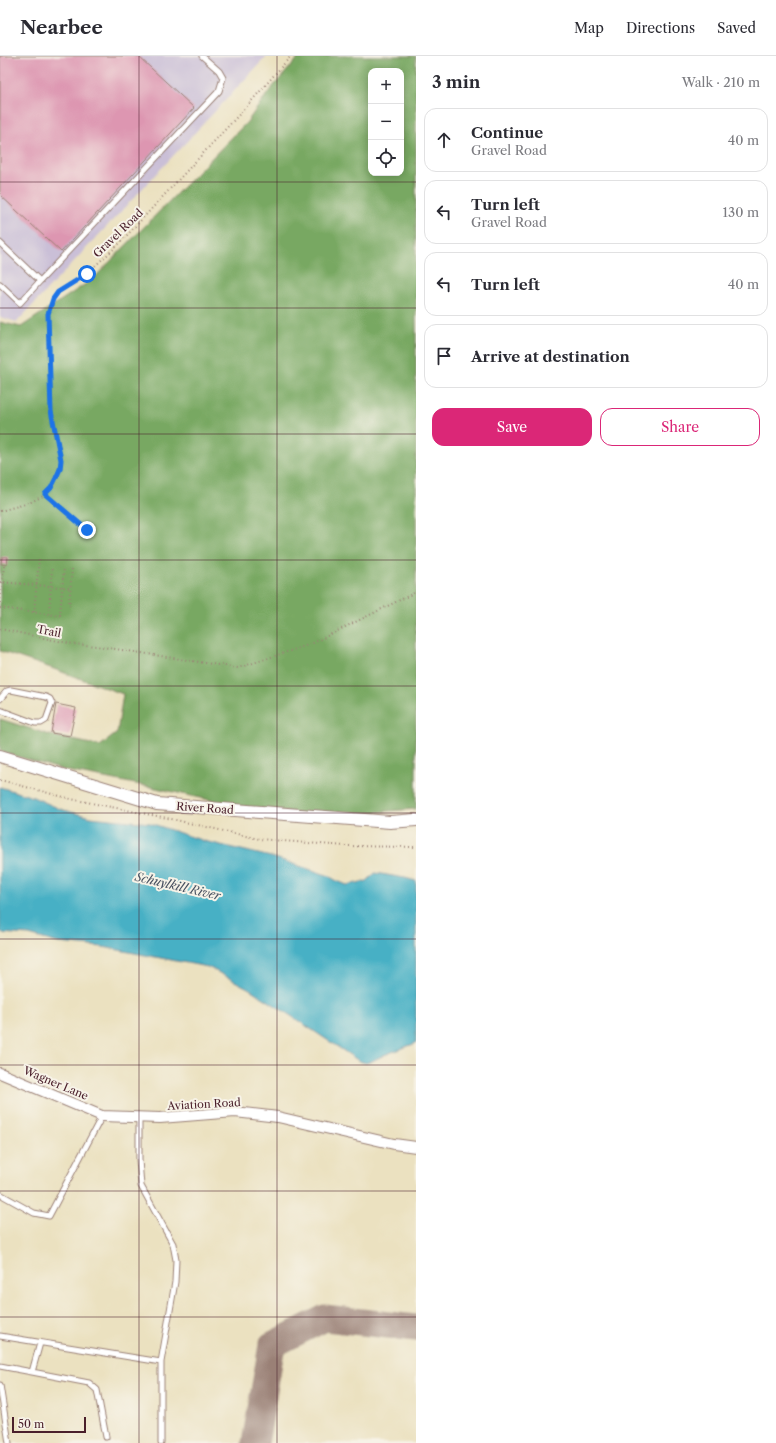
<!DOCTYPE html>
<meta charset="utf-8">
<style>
:root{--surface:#fff;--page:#f2f2f3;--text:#2b2b33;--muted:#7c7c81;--line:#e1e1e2;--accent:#db2777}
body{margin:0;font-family:"Libre Caslon Text",serif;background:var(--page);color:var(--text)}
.controls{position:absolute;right:12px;top:12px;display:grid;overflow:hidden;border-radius:8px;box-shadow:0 2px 10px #0003}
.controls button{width:36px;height:36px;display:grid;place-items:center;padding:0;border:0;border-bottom:1px solid var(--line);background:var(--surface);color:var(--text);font:20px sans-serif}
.scale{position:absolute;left:12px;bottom:10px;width:74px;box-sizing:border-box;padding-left:4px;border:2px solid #4a1f2b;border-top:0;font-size:11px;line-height:14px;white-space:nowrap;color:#4a1f2b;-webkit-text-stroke:3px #f7f3e8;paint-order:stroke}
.stop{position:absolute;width:12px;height:12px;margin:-9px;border:3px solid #1a73e8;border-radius:50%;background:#fff}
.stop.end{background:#1a73e8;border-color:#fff;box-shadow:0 1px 4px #0008}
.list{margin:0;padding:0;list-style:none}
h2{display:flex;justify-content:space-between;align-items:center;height:52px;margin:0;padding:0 16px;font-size:17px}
h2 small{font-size:13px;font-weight:400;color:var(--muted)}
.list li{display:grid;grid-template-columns:26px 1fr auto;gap:12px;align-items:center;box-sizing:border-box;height:64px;margin:0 8px 8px;padding:0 8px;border:1px solid var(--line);border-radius:12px}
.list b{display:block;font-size:15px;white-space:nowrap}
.list p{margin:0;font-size:13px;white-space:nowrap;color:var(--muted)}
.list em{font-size:13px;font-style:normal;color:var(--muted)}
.actions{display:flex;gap:8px;padding:12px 16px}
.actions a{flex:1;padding:9px 0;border:1px solid var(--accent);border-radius:12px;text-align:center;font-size:14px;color:var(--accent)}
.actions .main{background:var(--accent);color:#fff}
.icon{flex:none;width:22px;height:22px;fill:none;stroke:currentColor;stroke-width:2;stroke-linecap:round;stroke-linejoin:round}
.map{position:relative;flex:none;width:416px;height:1387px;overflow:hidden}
header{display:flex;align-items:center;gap:24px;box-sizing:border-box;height:56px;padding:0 20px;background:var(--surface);border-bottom:1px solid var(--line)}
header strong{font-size:19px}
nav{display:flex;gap:22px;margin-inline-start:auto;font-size:14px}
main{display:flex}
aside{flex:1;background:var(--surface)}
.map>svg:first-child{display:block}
.industrial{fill:#cabfd7}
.forest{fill:#78a862;stroke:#616446;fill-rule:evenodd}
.water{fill:#47b0c5;stroke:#486878}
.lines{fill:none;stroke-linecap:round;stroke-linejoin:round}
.taxiway{stroke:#9a8076;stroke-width:27}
.building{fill:#dd96b1}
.service-casing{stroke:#9a8076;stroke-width:7}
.minor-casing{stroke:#9a8076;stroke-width:12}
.tertiary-casing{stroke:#9a8076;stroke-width:14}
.path{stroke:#9a8076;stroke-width:2;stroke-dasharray:1 3;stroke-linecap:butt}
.service{stroke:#fff;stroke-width:5}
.minor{stroke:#fff;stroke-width:10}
.tertiary{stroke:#fff;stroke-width:12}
.route{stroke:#1a73e8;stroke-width:5}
.grid{fill:none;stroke:#4a1f2b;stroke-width:1;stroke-opacity:0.55}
.labels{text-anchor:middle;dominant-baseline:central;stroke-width:4;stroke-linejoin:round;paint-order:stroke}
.street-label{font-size:11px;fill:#4a1f2b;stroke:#f7f3e8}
.water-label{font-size:12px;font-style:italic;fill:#495261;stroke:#f7f3e8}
</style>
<header>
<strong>Nearbee</strong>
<nav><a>Map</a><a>Directions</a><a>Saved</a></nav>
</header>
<main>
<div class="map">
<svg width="416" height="1387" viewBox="0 0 416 1387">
<rect width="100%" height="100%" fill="#f7f3e8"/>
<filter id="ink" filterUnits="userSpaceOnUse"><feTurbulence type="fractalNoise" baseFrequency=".025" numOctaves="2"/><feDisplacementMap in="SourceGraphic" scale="8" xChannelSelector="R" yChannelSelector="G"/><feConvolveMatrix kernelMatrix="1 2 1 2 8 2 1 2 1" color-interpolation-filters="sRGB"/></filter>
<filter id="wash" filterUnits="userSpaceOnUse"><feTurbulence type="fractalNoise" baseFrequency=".012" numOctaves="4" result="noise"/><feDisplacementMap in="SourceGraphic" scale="16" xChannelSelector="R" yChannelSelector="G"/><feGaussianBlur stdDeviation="0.9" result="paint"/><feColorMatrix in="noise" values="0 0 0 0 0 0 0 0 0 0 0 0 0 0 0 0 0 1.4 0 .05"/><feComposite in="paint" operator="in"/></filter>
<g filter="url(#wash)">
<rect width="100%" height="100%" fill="#ebe1c0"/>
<path class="industrial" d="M0,0H267L17,266L0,261Z"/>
<path class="forest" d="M300,0H416V753L320,760L237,750L151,731L63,714L0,695V663L50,679L100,690L117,677L123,638L51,612L0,595V266L21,271L93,223L247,66L270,34ZM371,15H401V117H371Z"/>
<path class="water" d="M0,731L33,741L60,753L90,761L150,767L204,785L275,802L327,819L337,825L347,829L367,825L375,817L405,822L416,825V987L384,999L372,1005L366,1007L359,1005L270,946L248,932L208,911L103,891L58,887L29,879L0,877Z"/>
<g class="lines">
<path class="taxiway" d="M255,1387L272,1289L325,1262L416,1272"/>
</g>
<g id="blocks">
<path class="building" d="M0,0H138L194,52L61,196L0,139Z
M2,501H8L7,509L1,508Z
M56,648L76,652L70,680L51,677Z"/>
</g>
</g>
<g filter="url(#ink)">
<use href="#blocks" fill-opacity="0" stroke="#9a8076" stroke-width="1"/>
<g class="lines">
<defs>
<path id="service" d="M0,187L40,225L219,35L223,22L219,15L202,0
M0,228L20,247L40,225
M0,643L7,635L11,634L46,641L50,643L52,647L46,664L41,667H35L0,654
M139,1061V1104L141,1130L173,1188L176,1204L175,1226L161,1306V1387
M0,1138L34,1157L49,1160L102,1060
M0,1280L161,1306
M40,1287L32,1316L89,1327L97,1334L106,1381
M0,1310L32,1316
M0,1329L9,1387"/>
<path id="minor" d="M0,1017L102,1060L160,1062L235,1056L278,1061L394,1088L416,1091"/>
<path id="tertiary" d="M0,700L157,748L390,766L416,764"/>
</defs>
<use href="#service" class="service-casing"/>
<use href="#minor" class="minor-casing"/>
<use href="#tertiary" class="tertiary-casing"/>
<path class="path" d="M45,438L87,474
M0,455L29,447L43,440L51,432L60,413L61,404L59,389L51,355L48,286V258L53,243L58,236L87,217L117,190L247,50L291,0
M0,526L70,532
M0,547L4,510
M69,550L72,513
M0,552L62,560
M34,556L39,503
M49,558L52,512
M60,559L64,512
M0,573L73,588L96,590L238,612L311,588L416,536
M0,724L71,743L167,762L259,783L345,790L416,791"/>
<use href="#service" class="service"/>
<use href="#minor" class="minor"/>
<use href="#tertiary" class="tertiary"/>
</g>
</g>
<g class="lines" filter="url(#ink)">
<path class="route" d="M87,218L58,236L53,243L48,258L51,355L61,404L60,413L56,422L51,432L45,438L87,474"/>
</g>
<path class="grid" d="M139,0V1387M277,0V1387M0,126H416M0,252H416M0,378H416M0,504H416M0,630H416M0,757H416M0,883H416M0,1009H416M0,1135H416M0,1261H416"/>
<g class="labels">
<g class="street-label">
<text transform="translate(118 177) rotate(-44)">Gravel Road</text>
<text transform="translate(49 575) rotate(11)">Trail</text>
<text transform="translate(205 752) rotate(4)">River Road</text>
<text transform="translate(56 1027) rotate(23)">Wagner Lane</text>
<text transform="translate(204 1048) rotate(-3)">Aviation Road</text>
</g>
<g class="water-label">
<text transform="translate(178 830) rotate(13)">Schuylkill River</text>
</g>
</g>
</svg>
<div class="controls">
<button>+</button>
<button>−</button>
<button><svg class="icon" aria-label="locate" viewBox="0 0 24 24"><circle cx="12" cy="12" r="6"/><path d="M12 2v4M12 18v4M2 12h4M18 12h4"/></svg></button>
</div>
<div class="scale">50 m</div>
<div class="stop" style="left:87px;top:218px"></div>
<div class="stop end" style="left:87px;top:474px"></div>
</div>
<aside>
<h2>3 min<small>Walk · 210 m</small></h2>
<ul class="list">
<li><svg class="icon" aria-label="ahead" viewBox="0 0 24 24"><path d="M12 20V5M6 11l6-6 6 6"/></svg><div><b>Continue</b><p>Gravel Road</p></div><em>40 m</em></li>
<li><svg class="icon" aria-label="left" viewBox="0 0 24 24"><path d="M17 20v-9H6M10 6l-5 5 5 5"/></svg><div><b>Turn left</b><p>Gravel Road</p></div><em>130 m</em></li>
<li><svg class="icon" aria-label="left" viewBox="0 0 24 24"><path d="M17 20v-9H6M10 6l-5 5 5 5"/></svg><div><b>Turn left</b></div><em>40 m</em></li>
<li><svg class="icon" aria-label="arrive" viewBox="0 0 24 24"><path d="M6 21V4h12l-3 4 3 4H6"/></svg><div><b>Arrive at destination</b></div></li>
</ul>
<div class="actions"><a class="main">Save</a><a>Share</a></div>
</aside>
</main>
